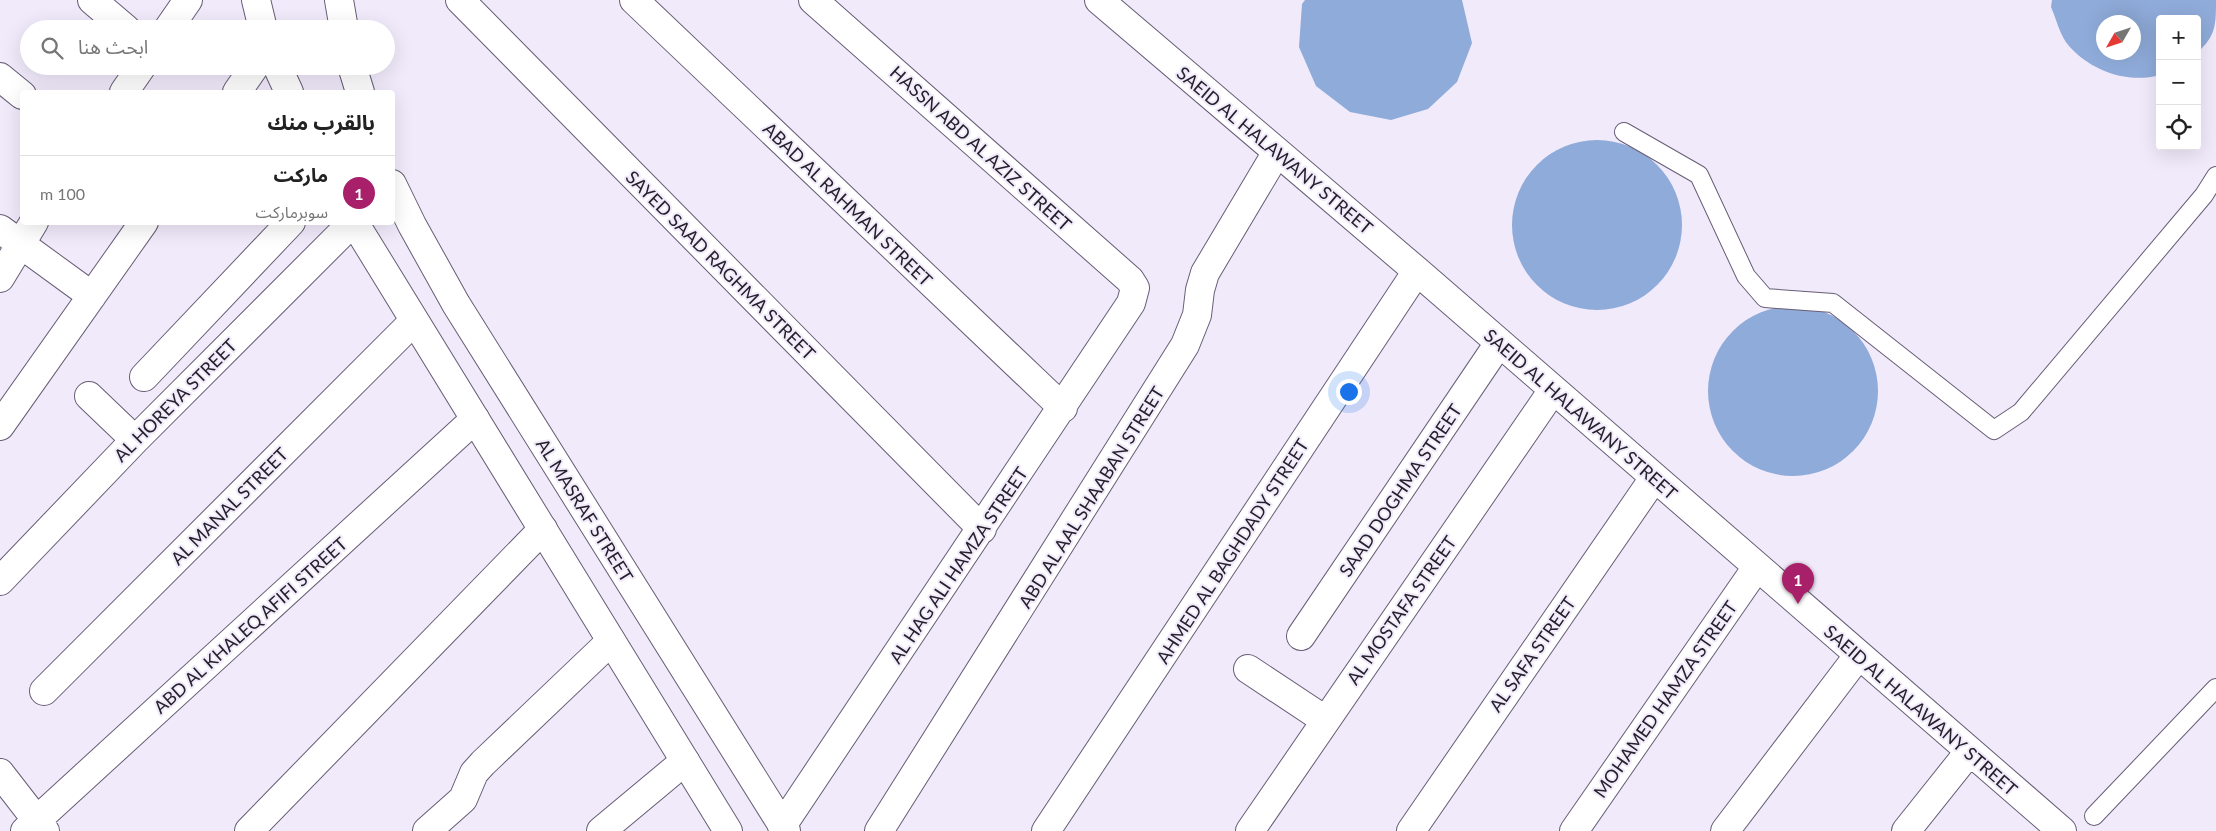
<!DOCTYPE html>
<html lang="ar">
<meta charset="utf-8">
<style>
:root{--surface:#fff;--page:#f6f6f6;--text:#222;--muted:#767676;--line:#e0e0e0;--accent:#a72069}
body{margin:0;font-family:Lato,"Noto Sans Arabic",sans-serif;background:var(--page);color:var(--text);direction:rtl}
.controls{position:absolute;right:15px;top:15px;display:grid;overflow:hidden;border-radius:5px;box-shadow:0 5px 20px #0002}
.controls button{width:45px;height:45px;display:grid;place-items:center;padding:0;border:0;border-bottom:1px solid var(--line);background:var(--surface);color:var(--text);font:25px sans-serif}
.compass{position:absolute;left:2096px;top:15px;width:45px;height:45px;border-radius:50%;background:var(--surface);box-shadow:0 5px 20px #0002;rotate:231deg}
.you{position:absolute;left:1348px;top:391px;width:18px;height:18px;margin:-12px;border:4px solid #fff;border-radius:50%;background:#1a73e8;box-shadow:0 0 0 8px #1a73e833}
.badge{display:grid;place-items:center;width:32px;height:32px;border-radius:50%;background:var(--accent);color:#fff;font-size:16px;font-weight:700}
.pin{position:absolute;translate:-50% -41px;filter:drop-shadow(0 1px 2px #0008)}
.pin::after{content:'';position:absolute;top:26px;width:18px;height:15px;background:inherit;clip-path:polygon(0 0,100% 0,50% 100%)}
.list{margin:0;padding:0;list-style:none}
h2{display:flex;justify-content:space-between;align-items:center;height:65px;margin:0;padding:0 20px;font-size:21px}
h2 small{font-size:16px;font-weight:400;color:var(--muted)}
.list li{display:grid;grid-template-columns:32px 1fr auto;gap:15px;align-items:center;box-sizing:border-box;height:70px;padding:0 20px;border-top:1px solid var(--line)}
.list b{display:block;font-size:19px;white-space:nowrap}
.list p{margin:0;font-size:16px;white-space:nowrap;color:var(--muted)}
.list em{font-size:16px;font-style:normal;color:var(--muted)}
.icon{flex:none;width:28px;height:28px;fill:none;stroke:currentColor;stroke-width:2;stroke-linecap:round;stroke-linejoin:round}
.map{position:relative;flex:none;width:2216px;height:831px;overflow:hidden;direction:ltr}
.search{position:absolute;background:var(--surface);box-shadow:0 5px 20px #0002;left:20px;top:20px;width:375px;height:55px;display:flex;align-items:center;gap:12px;box-sizing:border-box;padding:0 18px;border-radius:28px;color:var(--muted);font-size:19px}
.panel{position:absolute;background:var(--surface);box-shadow:0 5px 20px #0002;left:20px;top:90px;width:375px;height:135px;border-radius:5px;direction:rtl}
.map>svg:first-child{display:block}
.water{fill:#8fabd9;fill-rule:evenodd}
.lines{fill:none;stroke-linecap:round;stroke-linejoin:round}
.lane-casing{stroke:#685d75;stroke-width:20}
.street-casing{stroke:#685d75;stroke-width:30}
.secondary-casing{stroke:#685d75;stroke-width:30}
.lane{stroke:#fff;stroke-width:18}
.street{stroke:#fff;stroke-width:28}
.secondary{stroke:#fff;stroke-width:28}
.labels{text-anchor:middle;dominant-baseline:central;stroke-width:4;stroke-linejoin:round;paint-order:stroke}
.street-label{font-size:18px;fill:#25212b;stroke:#f1eafb}
</style>
<div class="map">
<svg width="2216" height="831" viewBox="0 0 2216 831">
<rect width="100%" height="100%" fill="#f1eafb"/>
<path class="water" d="M1305,0H1462L1472,43L1457,82L1428,109L1391,120L1350,112L1316,86L1299,47L1302,4Z
M2052,0H2216C2216,25 2216,36 2197,53V19H2160V75C2128,84 2091,71 2069,46C2060,36 2056,18 2051,7ZM2134,22V52H2104V22Z
M1512 225a85 85 0 1 1 170 0a85 85 0 1 1-170 0Z
M1708 391a85 85 0 1 1 170 0a85 85 0 1 1-170 0Z"/>
<g class="lines">
<defs>
<path id="lane" d="M1624,132L1699,175L1746,276L1765,298L1833,303L1994,430L2021,412L2204,195L2216,176
M2094,816L2216,688"/>
<path id="street" d="M92,0L126,29
M460,0L982,529
M634,0L1063,408
M1099,0L1417,271L2062,831
M168,29L188,0
M0,77L22,95
M124,92L142,66
M237,92L255,66
M0,229L92,296
M0,278L34,222
M144,377L291,222
M89,396L135,440
M0,426L144,222
M0,581L135,440L353,222
M1301,636L1499,343
M1248,669L1325,720
M44,691L414,321
M0,773L45,831
M782,826L1131,303L1135,288L1130,280L813,0
M25,831L475,419
M249,831L543,529
M427,831L463,799L474,773L483,763L611,641
M601,831L685,761
M879,831L1185,345L1197,315L1200,290L1205,273L1277,152
M1046,831L1417,271
M1250,831L1553,390
M1411,831L1654,478
M1574,831L1757,567
M1725,831L1858,656
M1906,831L1969,752"/>
<path id="secondary" d="M256,0L263,29
M339,0L344,29
M277,66L289,92
M352,66L360,92
M392,184L412,225L456,304L786,831
M354,222L728,831"/>
</defs>
<use href="#lane" class="lane-casing"/>
<use href="#street" class="street-casing"/>
<use href="#secondary" class="secondary-casing"/>
<use href="#lane" class="lane"/>
<use href="#street" class="street"/>
<use href="#secondary" class="secondary"/>
</g>
<g class="labels">
<g class="street-label">
<text transform="translate(981 148) rotate(42)">HASSN ABD AL AZIZ STREET</text>
<text transform="translate(1275 150) rotate(40)">SAEID AL HALAWANY STREET</text>
<text transform="translate(848 204) rotate(44)">ABAD AL RAHMAN STREET</text>
<text transform="translate(721 265) rotate(45)">SAYED SAAD RAGHMA STREET</text>
<text transform="translate(175 400) rotate(-45)">AL HOREYA STREET</text>
<text transform="translate(1581 414) rotate(41)">SAEID AL HALAWANY STREET</text>
<text transform="translate(1400 490) rotate(-56)">SAAD DOGHMA STREET</text>
<text transform="translate(1091 497) rotate(-58)">ABD AL AAL SHAABAN STREET</text>
<text transform="translate(229 506) rotate(-45)">AL MANAL STREET</text>
<text transform="translate(585 510) rotate(58)">AL MASRAF STREET</text>
<text transform="translate(1232 551) rotate(-57)">AHMED AL BAGHDADY STREET</text>
<text transform="translate(958 565) rotate(-56)">AL HAG ALI HAMZA STREET</text>
<text transform="translate(1401 610) rotate(-55)">AL MOSTAFA STREET</text>
<text transform="translate(250 625) rotate(-42)">ABD AL KHALEQ AFIFI STREET</text>
<text transform="translate(1532 654) rotate(-55)">AL SAFA STREET</text>
<text transform="translate(1665 699) rotate(-55)">MOHAMED HAMZA STREET</text>
<text transform="translate(1921 710) rotate(41)">SAEID AL HALAWANY STREET</text>
</g>
</g>
</svg>
<div class="controls">
<button>+</button>
<button>−</button>
<button><svg class="icon" aria-label="locate" viewBox="0 0 24 24"><circle cx="12" cy="12" r="6"/><path d="M12 2v4M12 18v4M2 12h4M18 12h4"/></svg></button>
</div>
<svg class="compass" viewBox="-18 -18 36 36"><path d="M0-13l5 13h-10z" fill="#e53935"/><path d="M0 13l5-13h-10z" fill="#767676"/></svg>
<div class="you"></div>
<div class="pin badge" style="left:1798px;top:604px">1</div>
<div class="search"><svg class="icon" aria-label="search" viewBox="0 0 24 24"><circle cx="10" cy="10" r="6"/><path d="M15 15l6 6"/></svg>ابحث هنا</div>
<section class="panel">
<h2>بالقرب منك<small></small></h2>
<ul class="list">
<li><span class="badge">1</span><div><b>ماركت</b><p>سوبرماركت</p></div><em>100 m</em></li>
</ul>
</section>
</div>
